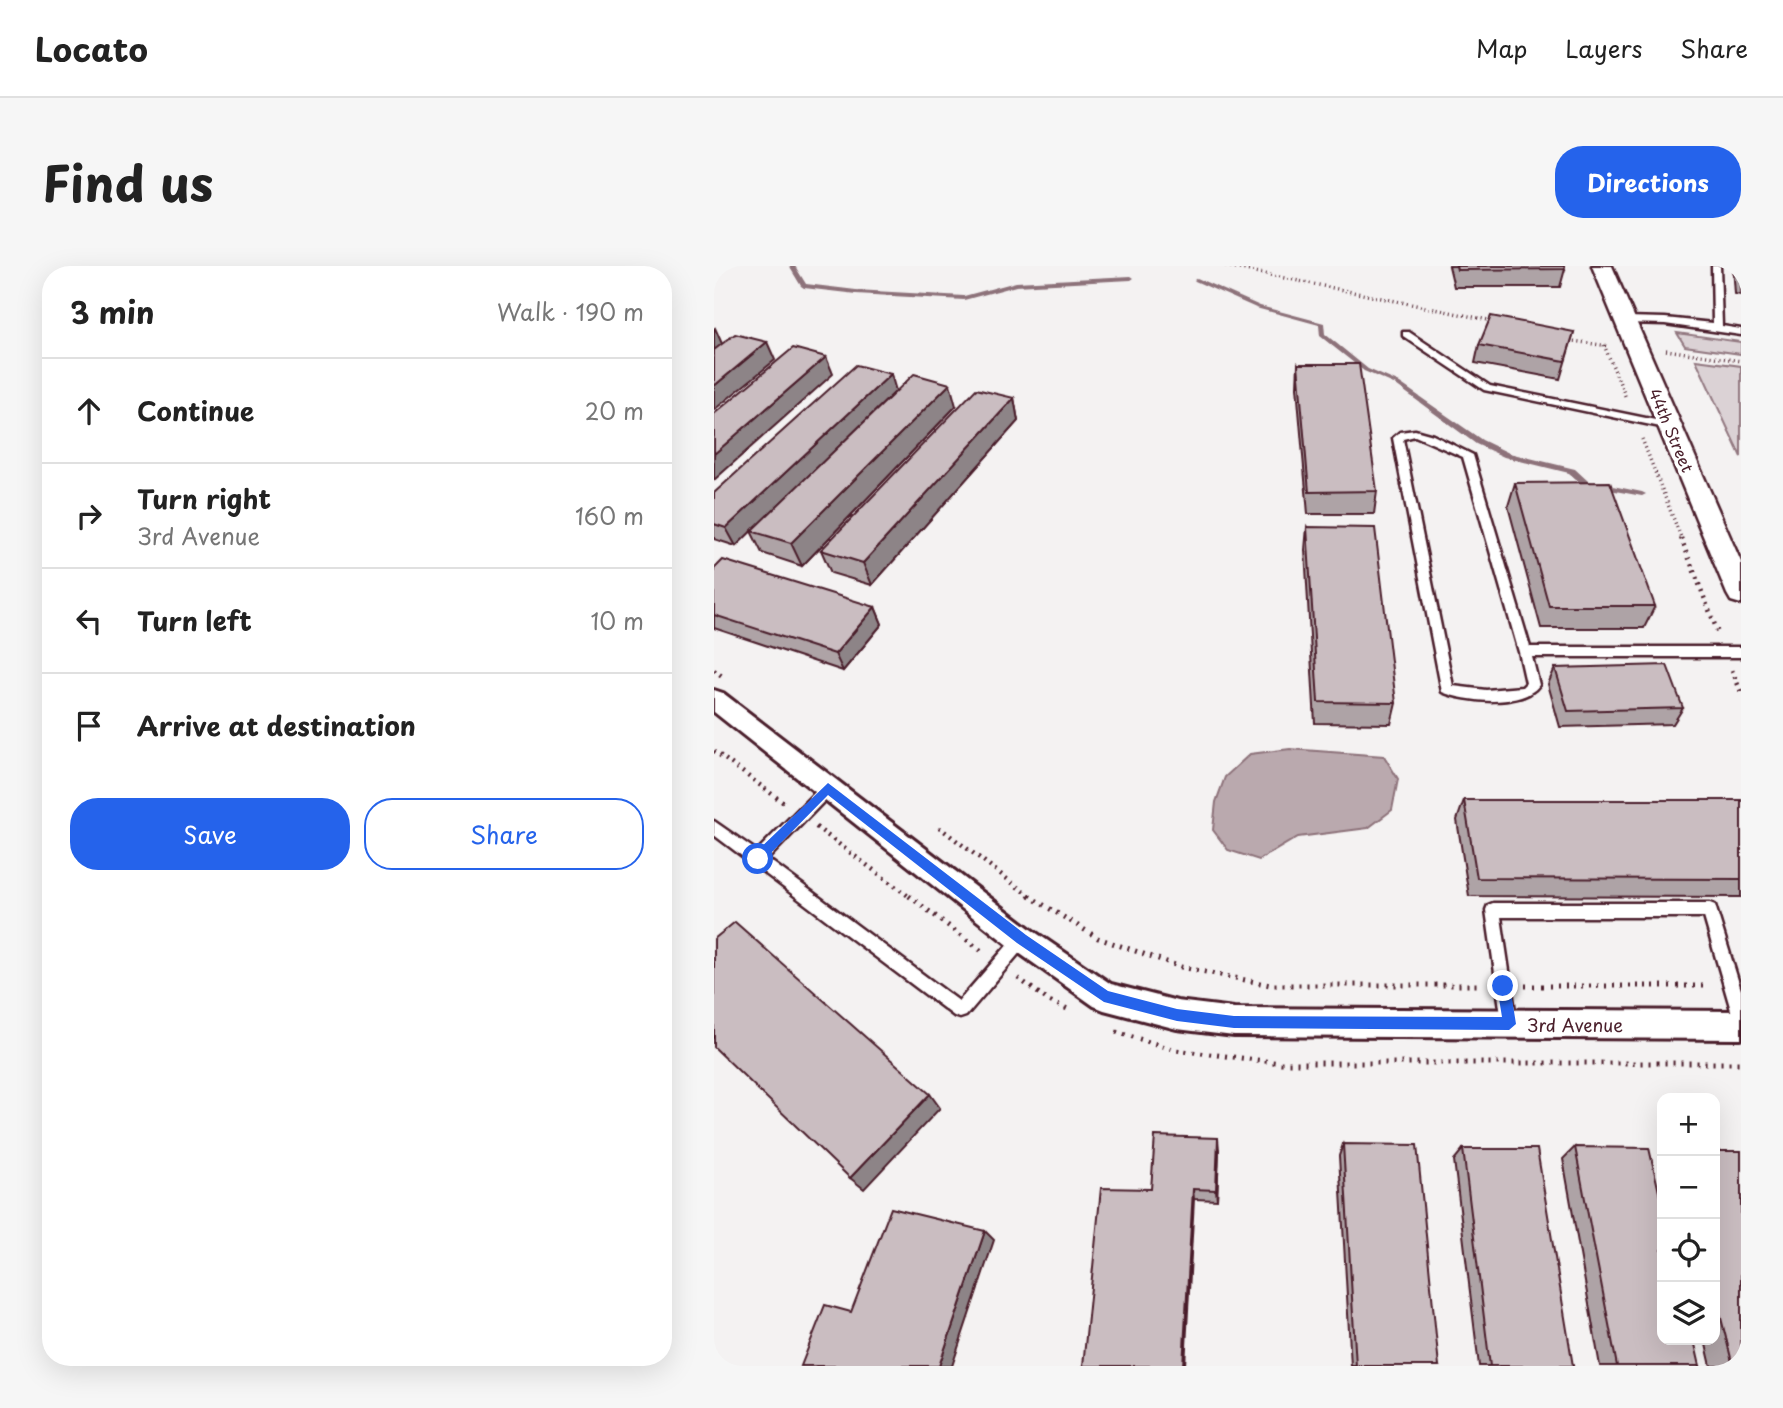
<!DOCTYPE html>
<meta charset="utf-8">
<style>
:root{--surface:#fff;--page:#f6f6f6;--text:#222;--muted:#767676;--line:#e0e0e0;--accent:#2563eb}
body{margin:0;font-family:"Playpen Sans",sans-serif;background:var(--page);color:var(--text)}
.controls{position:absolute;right:21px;bottom:21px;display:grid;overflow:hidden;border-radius:14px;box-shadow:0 7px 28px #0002}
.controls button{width:63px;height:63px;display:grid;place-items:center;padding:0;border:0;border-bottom:2px solid var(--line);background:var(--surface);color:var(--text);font:35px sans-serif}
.stop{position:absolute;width:21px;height:21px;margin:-16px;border:5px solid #2563eb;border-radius:50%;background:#fff}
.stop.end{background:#2563eb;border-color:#fff;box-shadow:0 2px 7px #0008}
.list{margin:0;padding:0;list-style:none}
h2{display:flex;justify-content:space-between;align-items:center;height:91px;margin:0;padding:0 28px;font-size:30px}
h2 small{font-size:23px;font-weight:400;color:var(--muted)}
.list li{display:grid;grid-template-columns:46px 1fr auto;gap:21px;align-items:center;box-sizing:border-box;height:105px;padding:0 28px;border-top:2px solid var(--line)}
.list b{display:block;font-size:26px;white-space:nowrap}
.list p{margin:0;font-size:23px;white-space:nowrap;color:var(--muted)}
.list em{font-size:23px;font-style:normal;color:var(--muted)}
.actions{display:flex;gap:14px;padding:21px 28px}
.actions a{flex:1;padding:16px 0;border:2px solid var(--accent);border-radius:28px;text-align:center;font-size:24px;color:var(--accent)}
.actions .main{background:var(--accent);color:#fff}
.icon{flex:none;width:38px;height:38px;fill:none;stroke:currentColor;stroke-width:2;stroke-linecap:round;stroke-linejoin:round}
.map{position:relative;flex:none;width:1027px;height:1100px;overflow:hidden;border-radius:28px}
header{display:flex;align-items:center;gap:42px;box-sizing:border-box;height:98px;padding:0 35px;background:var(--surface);border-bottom:2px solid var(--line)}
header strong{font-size:33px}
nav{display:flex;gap:38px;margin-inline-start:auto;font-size:24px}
.intro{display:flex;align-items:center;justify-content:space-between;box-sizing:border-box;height:168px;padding:0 42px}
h1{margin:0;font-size:49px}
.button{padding:18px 32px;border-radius:28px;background:var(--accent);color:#fff;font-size:24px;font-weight:700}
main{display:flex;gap:42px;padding:0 42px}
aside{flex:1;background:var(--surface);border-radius:28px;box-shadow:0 7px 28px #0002}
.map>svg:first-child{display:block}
.green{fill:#dbd2d5;stroke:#927880;stroke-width:2}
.water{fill:#baa9ae;stroke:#8d727a;stroke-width:2}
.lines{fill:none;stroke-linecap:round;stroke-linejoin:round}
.stream{fill:#8d727a;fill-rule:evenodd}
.service-casing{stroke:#4a1f2b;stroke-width:5}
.minor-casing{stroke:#4a1f2b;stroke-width:6}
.tertiary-casing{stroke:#4a1f2b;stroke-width:5}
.path-far2{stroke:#4a1f2b;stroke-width:3.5;stroke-dasharray:1 3.5;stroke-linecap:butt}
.path-far1{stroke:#4a1f2b;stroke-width:4.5;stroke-dasharray:2 5;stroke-linecap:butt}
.path{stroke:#4a1f2b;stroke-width:5;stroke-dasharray:2 6;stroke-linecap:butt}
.service{fill:#fff;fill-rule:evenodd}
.minor{fill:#fff;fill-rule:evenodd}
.tertiary{fill:#fff;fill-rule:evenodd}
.wall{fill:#aea3a6;stroke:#4a1f2b;stroke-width:2}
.shaded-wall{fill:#8d8487;stroke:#4a1f2b;stroke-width:2}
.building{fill:#cabdc1;stroke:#4a1f2b;stroke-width:2}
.route{fill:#2563eb}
.labels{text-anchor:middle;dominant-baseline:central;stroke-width:7;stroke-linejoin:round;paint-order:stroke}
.far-street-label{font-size:16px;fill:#4a1f2b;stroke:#fff}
.street-label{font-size:18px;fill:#4a1f2b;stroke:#fff}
</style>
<header>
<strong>Locato</strong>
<nav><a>Map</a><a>Layers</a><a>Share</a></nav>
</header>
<div class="intro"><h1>Find us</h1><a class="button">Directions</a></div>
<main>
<aside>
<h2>3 min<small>Walk · 190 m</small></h2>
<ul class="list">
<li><svg class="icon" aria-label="ahead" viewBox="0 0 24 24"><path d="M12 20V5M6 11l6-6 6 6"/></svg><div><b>Continue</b></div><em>20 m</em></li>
<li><svg class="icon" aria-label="right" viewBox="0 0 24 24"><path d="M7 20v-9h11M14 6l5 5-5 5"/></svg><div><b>Turn right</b><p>3rd Avenue</p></div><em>160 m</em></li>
<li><svg class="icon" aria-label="left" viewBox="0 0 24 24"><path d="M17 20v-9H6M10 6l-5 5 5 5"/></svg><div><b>Turn left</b></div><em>10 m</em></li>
<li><svg class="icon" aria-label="arrive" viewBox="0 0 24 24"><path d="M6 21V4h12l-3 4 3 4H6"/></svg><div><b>Arrive at destination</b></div></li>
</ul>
<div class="actions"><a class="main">Save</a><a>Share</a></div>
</aside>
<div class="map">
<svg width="1027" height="1100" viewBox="0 0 1027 1100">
<rect width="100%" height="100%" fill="#f4f2f2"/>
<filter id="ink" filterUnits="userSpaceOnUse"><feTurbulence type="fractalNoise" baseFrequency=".0143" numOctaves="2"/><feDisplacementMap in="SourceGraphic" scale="14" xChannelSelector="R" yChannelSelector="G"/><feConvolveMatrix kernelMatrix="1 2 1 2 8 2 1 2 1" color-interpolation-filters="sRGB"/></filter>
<g filter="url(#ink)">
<path class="green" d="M963,67L1027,76V88L971,80Z
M982,94L1027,100V191Z"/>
<path class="water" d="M576,483L670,490L684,513L678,544L654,562L584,571L545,594L514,584L499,564L502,536L511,511L536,488Z"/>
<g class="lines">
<path class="stream" d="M75,0H81L92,18L142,24L250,30L302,16L417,10L420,12L417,14L302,20L250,34L142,28L90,22L87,20Z
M483,12L546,40L610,57L611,68L654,103L686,117L768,174L795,187L861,203L874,215L928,226L932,228L928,230L869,219L855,207L790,191L762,178L682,119L650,105L606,70L605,59L542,42L481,15L480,14Z"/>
<defs>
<path id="service" d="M998,0H1006L1008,60L1027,63V69L951,58L911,57L906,54L911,51L951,52L999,57Z
M689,66H695L776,120L956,157L961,160L956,163L770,124L689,70Z
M701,164L719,169L759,189L816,381H1027V391H818L825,419C809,442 752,436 728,426L679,172L686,166ZM701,170L749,191L805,386L812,417L808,421L772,424L739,420L689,173Z
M114,516L119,518L121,522L119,526L54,593L245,735L303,668L308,666L313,668L316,673L313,678L252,750L246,752L240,750L0,569V555L43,585L109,518Z
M779,637H996L1001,639L1027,724V759L1021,756L1019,751L990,651H787L803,758L801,763L795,766L789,763L772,644L774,639Z"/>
<path id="minor" d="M0,424L9,427L318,664L397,718L463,735L520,742L1027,745V773L520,770L463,763L390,744L380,740L298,682L0,446Z"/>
<path id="tertiary" d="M878,0H898L1027,296V338L1017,335L1013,328Z"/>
</defs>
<use href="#service" class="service-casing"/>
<use href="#minor" class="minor-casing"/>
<use href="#tertiary" class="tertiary-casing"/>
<path class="path-far2" d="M512,0L779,55
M851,74L895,80
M890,79L912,132
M952,84L1027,95
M928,173L968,274"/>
<path class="path-far1" d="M967,272L1004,367
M0,404L8,410
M1018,404L1027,426
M0,485L70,537
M102,561L197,632
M225,561L318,632"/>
<path class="path" d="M195,630L269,686
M315,630L384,672L467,701L556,719H767
M304,712L335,735L356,744
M811,720H995
M402,766L462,784L567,797H1027"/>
<use href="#service" class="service"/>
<use href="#minor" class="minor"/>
<use href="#tertiary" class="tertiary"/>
</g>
<path class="wall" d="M735,0H850L851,3L846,21H740Z
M1019,0H1027V29L1021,28Z
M860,66L846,113L761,97L765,79Z
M584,98L663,225L660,248H594L583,121Z
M182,125L242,140L88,300L48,287L37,265L22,280L0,273V227Z
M300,132L304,155L158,319L117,307L107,284Z
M801,217L941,340L930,362H827L794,240Z
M593,261L682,437L677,458L601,457L591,284Z
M0,303L161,341L168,358L129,405L0,362Z
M841,402L969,442L959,458L846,461L834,418Z
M750,534H1027V631L755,630L743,554Z
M629,878L725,1100H637L625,890Z
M861,881L986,1100H886L849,893Z
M749,883L859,1100H765L740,894Z
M505,884L503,934L480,933L437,923Z
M1001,885L1027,1100H997L991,1074H1001Z"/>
<path class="shaded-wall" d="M1,62L9,80L0,87V63Z
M53,76L61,94L0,144V120Z
M112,91L119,108L0,214V188Z
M177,108L182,125L22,280L12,262Z
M236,118L242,140L88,300L77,277Z
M300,132L304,155L158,319L149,297Z
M161,341L168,358L129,405L121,388Z
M216,828L226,842L150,923L136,912Z
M504,872L505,884L503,934L502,924Z
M479,923L480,933L471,1100H469Z
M271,965L280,974L238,1100H225Z"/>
<path class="building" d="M742,0H850L851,3L743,4Z
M777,50L860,66L851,95L765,79Z
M21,68L53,76L0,120V84Z
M79,82L112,91L0,188V148Z
M584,98H645L663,225L595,226Z
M142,99L177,108L12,262L0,258V227Z
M200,108L236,118L77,277L37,265Z
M262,123L300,132L149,297L107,284Z
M896,216L941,340H835L801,217Z
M593,261L661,262L682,437L604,436Z
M9,294L161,341L121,388L0,349V303Z
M953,399L969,442L854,445L841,402Z
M750,534H1027V613L763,612Z
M21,656L216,828L136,912L0,781V673Z
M441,870L504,872L502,924L479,923L469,1100H369L387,922L437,923Z
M629,878L703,879L725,1100H642Z
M861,881L935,882L948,939V1074H980L986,1100H903Z
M749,883H823L859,1100H776Z
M1001,885H1027V1100H1019L1001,1028Z
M177,942L271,965L225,1100H87L111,1039L137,1046Z"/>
</g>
<path class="route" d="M114,517L312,669L394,725L463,743L520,750L788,751L783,720L789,714L796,720L802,758L795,764L520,762L463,755L390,736L303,677L114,529L48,596H39V589Z"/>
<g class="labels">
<g class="far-street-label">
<text transform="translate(958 164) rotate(67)">44th Street</text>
</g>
<g class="street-label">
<text x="861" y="758">3rd Avenue</text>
</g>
</g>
</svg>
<div class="controls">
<button>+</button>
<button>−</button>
<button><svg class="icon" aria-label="locate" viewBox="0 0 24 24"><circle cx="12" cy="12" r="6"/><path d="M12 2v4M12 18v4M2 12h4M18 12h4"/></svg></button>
<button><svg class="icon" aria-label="layers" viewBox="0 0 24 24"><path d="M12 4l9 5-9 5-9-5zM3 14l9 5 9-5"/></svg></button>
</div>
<div class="stop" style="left:44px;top:593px"></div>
<div class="stop end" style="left:789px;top:720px"></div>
</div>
</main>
